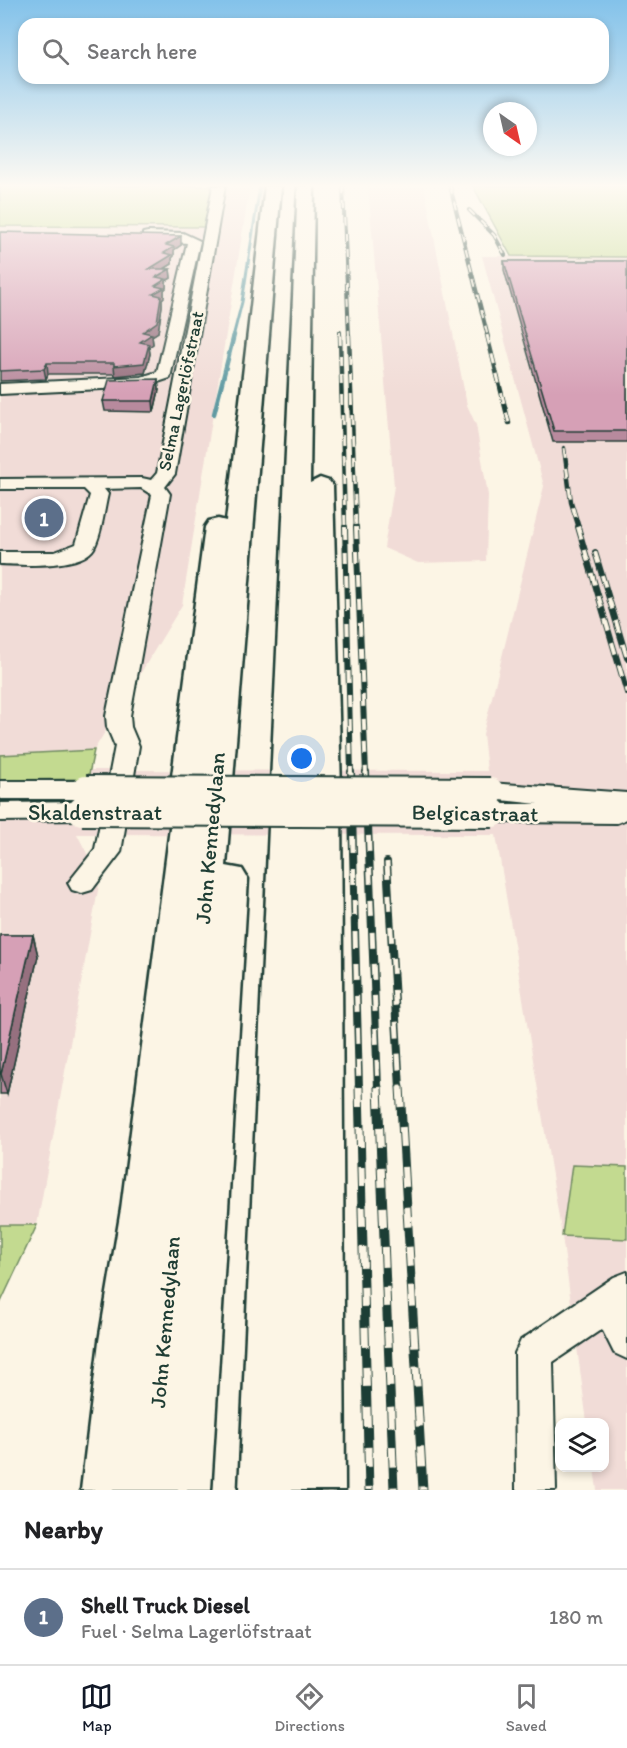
<!DOCTYPE html>
<meta charset="utf-8">
<style>
:root{--surface:#fff;--page:#f2f2f2;--text:#202124;--muted:#757577;--line:#e0e0e0;--accent:#111827}
body{margin:0;font-family:Itim,sans-serif;background:var(--page);color:var(--text)}
.controls{position:absolute;right:18px;bottom:18px;display:grid;overflow:hidden;border-radius:12px;box-shadow:0 3px 9px #0003}
.controls button{width:54px;height:54px;display:grid;place-items:center;padding:0;border:0;border-bottom:2px solid var(--line);background:var(--surface);color:var(--text);font:30px sans-serif}
.compass{position:absolute;left:483px;top:102px;width:54px;height:54px;border-radius:50%;background:var(--surface);box-shadow:0 3px 9px #0003;rotate:146deg}
.you{position:absolute;left:302px;top:759px;width:21px;height:21px;margin:-15px;border:4px solid #fff;border-radius:50%;background:#1a73e8;box-shadow:0 0 0 9px #1a73e833}
.badge{display:grid;place-items:center;width:39px;height:39px;border-radius:50%;background:var(--accent);color:#fff;font-size:20px;font-weight:700}
.pin{position:absolute;translate:-50% -50%;border:3px solid #fff;box-shadow:0 2px 6px #0006}
.list{margin:0;padding:0;list-style:none}
h2{display:flex;justify-content:space-between;align-items:center;height:78px;margin:0;padding:0 24px;font-size:26px}
h2 small{font-size:20px;font-weight:400;color:var(--muted)}
.list li{display:grid;grid-template-columns:39px 1fr auto;gap:18px;align-items:center;box-sizing:border-box;height:96px;padding:0 24px;border-top:2px solid var(--line)}
.list b{display:block;font-size:22px;white-space:nowrap}
.list p{margin:0;font-size:20px;white-space:nowrap;color:var(--muted)}
.list em{font-size:20px;font-style:normal;color:var(--muted)}
.icon{flex:none;width:33px;height:33px;fill:none;stroke:currentColor;stroke-width:2;stroke-linecap:round;stroke-linejoin:round}
.map{position:relative;flex:none;width:627px;height:1490px;overflow:hidden}
.search{position:absolute;background:var(--surface);box-shadow:0 3px 9px #0003;left:18px;right:18px;top:18px;height:66px;display:flex;align-items:center;gap:15px;box-sizing:border-box;padding:0 21px;border-radius:18px;color:var(--muted);font-size:22px}
.sheet{height:174px;background:var(--surface)}
nav{display:flex;justify-content:space-around;align-items:center;box-sizing:border-box;height:84px;border-top:2px solid var(--line);background:var(--surface);font-size:16px;color:var(--muted)}
nav a{display:grid;justify-items:center;gap:3px}
nav .on{color:var(--accent)}
.map>svg:first-child{display:block}
.built{fill:#f1dcd7}
.green{fill:#c3da90;stroke:#718c62;stroke-width:1.5}
.lines{fill:none;stroke-linecap:round;stroke-linejoin:round}
.stream-far1{stroke:#609aa2;stroke-width:3}
.stream{stroke:#609aa2;stroke-width:4.5}
.minor-casing{stroke:#1f3d34;stroke-width:4}
.highway-casing{stroke:#1f3d34;stroke-width:5}
.minor{fill:#fcf5e5;fill-rule:evenodd}
.highway{fill:#fcf5e5;fill-rule:evenodd}
.rail-far4-casing{stroke:#1f3d34;stroke-width:4}
.rail-far3-casing{stroke:#1f3d34;stroke-width:4.5}
.rail-far2-casing{stroke:#1f3d34;stroke-width:6}
.rail-far1-casing{stroke:#1f3d34;stroke-width:8}
.rail-casing{stroke:#1f3d34;stroke-width:9}
.rail-far4{stroke:#fcf5e5;stroke-width:2;stroke-dasharray:8;stroke-linecap:butt}
.rail-far3{stroke:#fcf5e5;stroke-width:3;stroke-dasharray:10;stroke-linecap:butt}
.rail-far2{stroke:#fcf5e5;stroke-width:4;stroke-dasharray:12;stroke-linecap:butt}
.rail-far1{stroke:#fcf5e5;stroke-width:5;stroke-dasharray:16;stroke-linecap:butt}
.rail{stroke:#fcf5e5;stroke-width:7;stroke-dasharray:20;stroke-linecap:butt}
.minor-bridge-casing{stroke:#1f3d34;stroke-width:32;stroke-linecap:butt}
.minor-bridge{stroke:#fcf5e5;stroke-width:28}
.wall{fill:#b88a9d;stroke:#1f3d34;stroke-width:1.5}
.shaded-wall{fill:#96707f;stroke:#1f3d34;stroke-width:1.5}
.building{fill:#d6a0b6;stroke:#1f3d34;stroke-width:1.5}
.labels{text-anchor:middle;dominant-baseline:central;stroke-width:5;stroke-linejoin:round;paint-order:stroke}
.far-street-label{font-size:18px;fill:#1f3d34;stroke:#fcf5e5}
.street-label{font-size:22px;fill:#1f3d34;stroke:#fcf5e5}
</style>
<div class="map">
<svg width="627" height="1490" viewBox="0 0 627 1490">
<rect width="100%" height="100%" fill="#fcf5e5"/>
<filter id="ink" filterUnits="userSpaceOnUse"><feTurbulence type="fractalNoise" baseFrequency=".0167" numOctaves="2"/><feDisplacementMap in="SourceGraphic" scale="12" xChannelSelector="R" yChannelSelector="G"/><feConvolveMatrix kernelMatrix="1 2 1 2 8 2 1 2 1" color-interpolation-filters="sRGB"/></filter>
<g filter="url(#ink)">
<path class="built" d="M0,186H250L182,605L94,750L91,770L487,771L483,734L544,486L482,256L627,257V1490H597L594,1468H604V1422H587L562,1236L496,835L77,834L100,879L37,1225L0,1237Z
M368,186H424L467,405L476,425L488,495L486,561L418,563L384,548L394,486Z"/>
<path class="green" d="M0,186H213L206,227L0,226Z
M473,186H627V257L511,256Z
M94,750L88,779L0,780V755Z
M572,1165L627,1167V1239L562,1236Z
M0,1225H37L0,1304Z"/>
<g class="lines">
<path class="stream-far1" d="M233,337L242,302L260,186"/>
<path class="stream" d="M214,414L234,335"/>
<defs>
<path id="minor" d="M213,186H225L175,474L165,487L170,494L130,716L131,727L139,746L121,852L92,890L82,893L72,890L68,883L95,849L115,746L107,727L106,716L152,495L141,488L104,489L108,494C104,510 102,534 94,548C82,569 21,565 0,564V552H55L76,544L90,495L84,489H0V479L142,478L151,480L157,473Z
M148,232L183,233L200,241L170,378L143,387L0,394V384L141,377L157,372L187,243L143,239V233Z
M0,781H86L95,784L98,790L95,796L86,799H0Z
M490,783L627,793V819L617,823L493,822L484,819L480,813L484,807L493,804H538L481,798L477,792L481,786Z
M82,802L91,805L95,811L91,817L82,820L0,821V803Z
M627,1272V1359L614,1353L602,1329L553,1362L556,1490H516L515,1353L521,1340L614,1277Z"/>
<path id="highway" d="M265,186H281L226,866L242,869L248,879L211,1490H81L99,1341L121,1209L172,812L170,791L205,527L209,521L218,519L226,521Z
M298,186H314L310,483L320,478L329,481L333,486L341,791L345,1490H239Z"/>
</defs>
<use href="#minor" class="minor-casing"/>
<use href="#highway" class="highway-casing"/>
<use href="#minor" class="minor"/>
<use href="#highway" class="highway"/>
<defs>
<path id="rail-far4" d="M343,186L349,337
M450,186L488,337
M469,210L494,235L505,255
M340,332V337"/>
<path id="rail-far3" d="M340,335L345,528
M349,335L356,528
M487,335L509,423
M564,448L571,502L579,528"/>
<path id="rail-far2" d="M345,527L351,774
M356,527L366,774
M578,527L627,693
M595,552L627,658"/>
<path id="rail-far1" d="M351,772L359,1088
M366,772L378,1088
M387,862L400,1088"/>
<path id="rail" d="M359,1087L369,1490
M378,1087L394,1490
M400,1087L423,1490"/>
</defs>
<use href="#rail-far4" class="rail-far4-casing"/>
<use href="#rail-far3" class="rail-far3-casing"/>
<use href="#rail-far2" class="rail-far2-casing"/>
<use href="#rail-far1" class="rail-far1-casing"/>
<use href="#rail" class="rail-casing"/>
<use href="#rail-far4" class="rail-far4"/>
<use href="#rail-far3" class="rail-far3"/>
<use href="#rail-far2" class="rail-far2"/>
<use href="#rail-far1" class="rail-far1"/>
<use href="#rail" class="rail"/>
<defs>
<path id="minor-bridge" d="M86,790L490,792
M82,811L493,813"/>
</defs>
<use href="#minor-bridge" class="minor-bridge-casing"/>
<use href="#minor-bridge" class="minor-bridge"/>
</g>
<path class="wall" d="M0,232L181,245L174,250V256L172,258V264L164,269H170L171,278L166,281V288L164,290V297L162,299V306L158,332L152,336L153,344L149,347L150,354L145,373L115,376V374H48L46,379L0,381Z
M504,261H627V442H553L504,270Z
M158,379L159,390L154,412L105,411L103,401Z
M0,935H33L38,956L7,1094H0Z"/>
<path class="shaded-wall" d="M181,236V245L174,250V256L172,258V264L149,278V269L164,253L166,245Z
M170,269L171,278L166,281V288L164,290V297L162,299V306L158,332L152,336L153,344L149,347L150,354L145,373L115,376L114,366L140,342L156,277Z
M47,363L48,374L46,379L44,369Z
M158,379L159,390L154,412L153,401Z
M33,935L38,956L7,1094L1,1074Z"/>
<path class="building" d="M0,232L181,236L166,245L174,247L164,253L172,255L149,269H170L156,277L166,279L155,286L164,288L153,294L161,296L157,322L143,332L152,334L140,342L149,344L144,363L114,366V363H47L44,369L0,371Z
M504,261H627V431H554Z
M158,379L153,401H103L109,380Z
M0,935H33L1,1074H0Z"/>
</g>
<linearGradient id="sky" x2="0" y2="1"><stop stop-color="#83c2ea"/><stop offset="0.47" stop-color="#fefaf3"/><stop offset="1" stop-color="#fefaf3" stop-opacity="0"/></linearGradient>
<rect width="627" height="395" fill="url(#sky)"/>
<g class="labels">
<g class="far-street-label">
<text transform="translate(181 391) rotate(-78)">Selma Lagerlöfstraat</text>
</g>
<g class="street-label">
<text x="95" y="812">Skaldenstraat</text>
<text transform="translate(475 813) rotate(1)">Belgicastraat</text>
<text transform="translate(210 838) rotate(-85)">John Kennedylaan</text>
<text transform="translate(165 1322) rotate(-85)">John Kennedylaan</text>
</g>
</g>
</svg>
<div class="controls">
<button><svg class="icon" aria-label="layers" viewBox="0 0 24 24"><path d="M12 4l9 5-9 5-9-5zM3 14l9 5 9-5"/></svg></button>
</div>
<svg class="compass" viewBox="-18 -18 36 36"><path d="M0-13l5 13h-10z" fill="#e53935"/><path d="M0 13l5-13h-10z" fill="#757577"/></svg>
<div class="you"></div>
<div class="pin badge" style="left:44px;top:518px;background:#5c6f8a">1</div>
<div class="search"><svg class="icon" aria-label="search" viewBox="0 0 24 24"><circle cx="10" cy="10" r="6"/><path d="M15 15l6 6"/></svg>Search here</div>
</div>
<section class="sheet">
<h2>Nearby<small></small></h2>
<ul class="list">
<li><span class="badge" style="background:#5c6f8a">1</span><div><b>Shell Truck Diesel</b><p>Fuel · Selma Lagerlöfstraat</p></div><em>180 m</em></li>
</ul>
</section>
<nav>
<a class="on"><svg class="icon" aria-label="map" viewBox="0 0 24 24"><path d="M3 6l6-2 6 2 6-2v14l-6 2-6-2-6 2zM9 4v14M15 6v14"/></svg>Map</a>
<a><svg class="icon" aria-label="directions" viewBox="0 0 24 24"><path d="M12 3l9 9-9 9-9-9zM9 14v-3h6M13 9l2 2-2 2"/></svg>Directions</a>
<a><svg class="icon" aria-label="saved" viewBox="0 0 24 24"><path d="M7 4h10v16l-5-4-5 4z"/></svg>Saved</a>
</nav>
